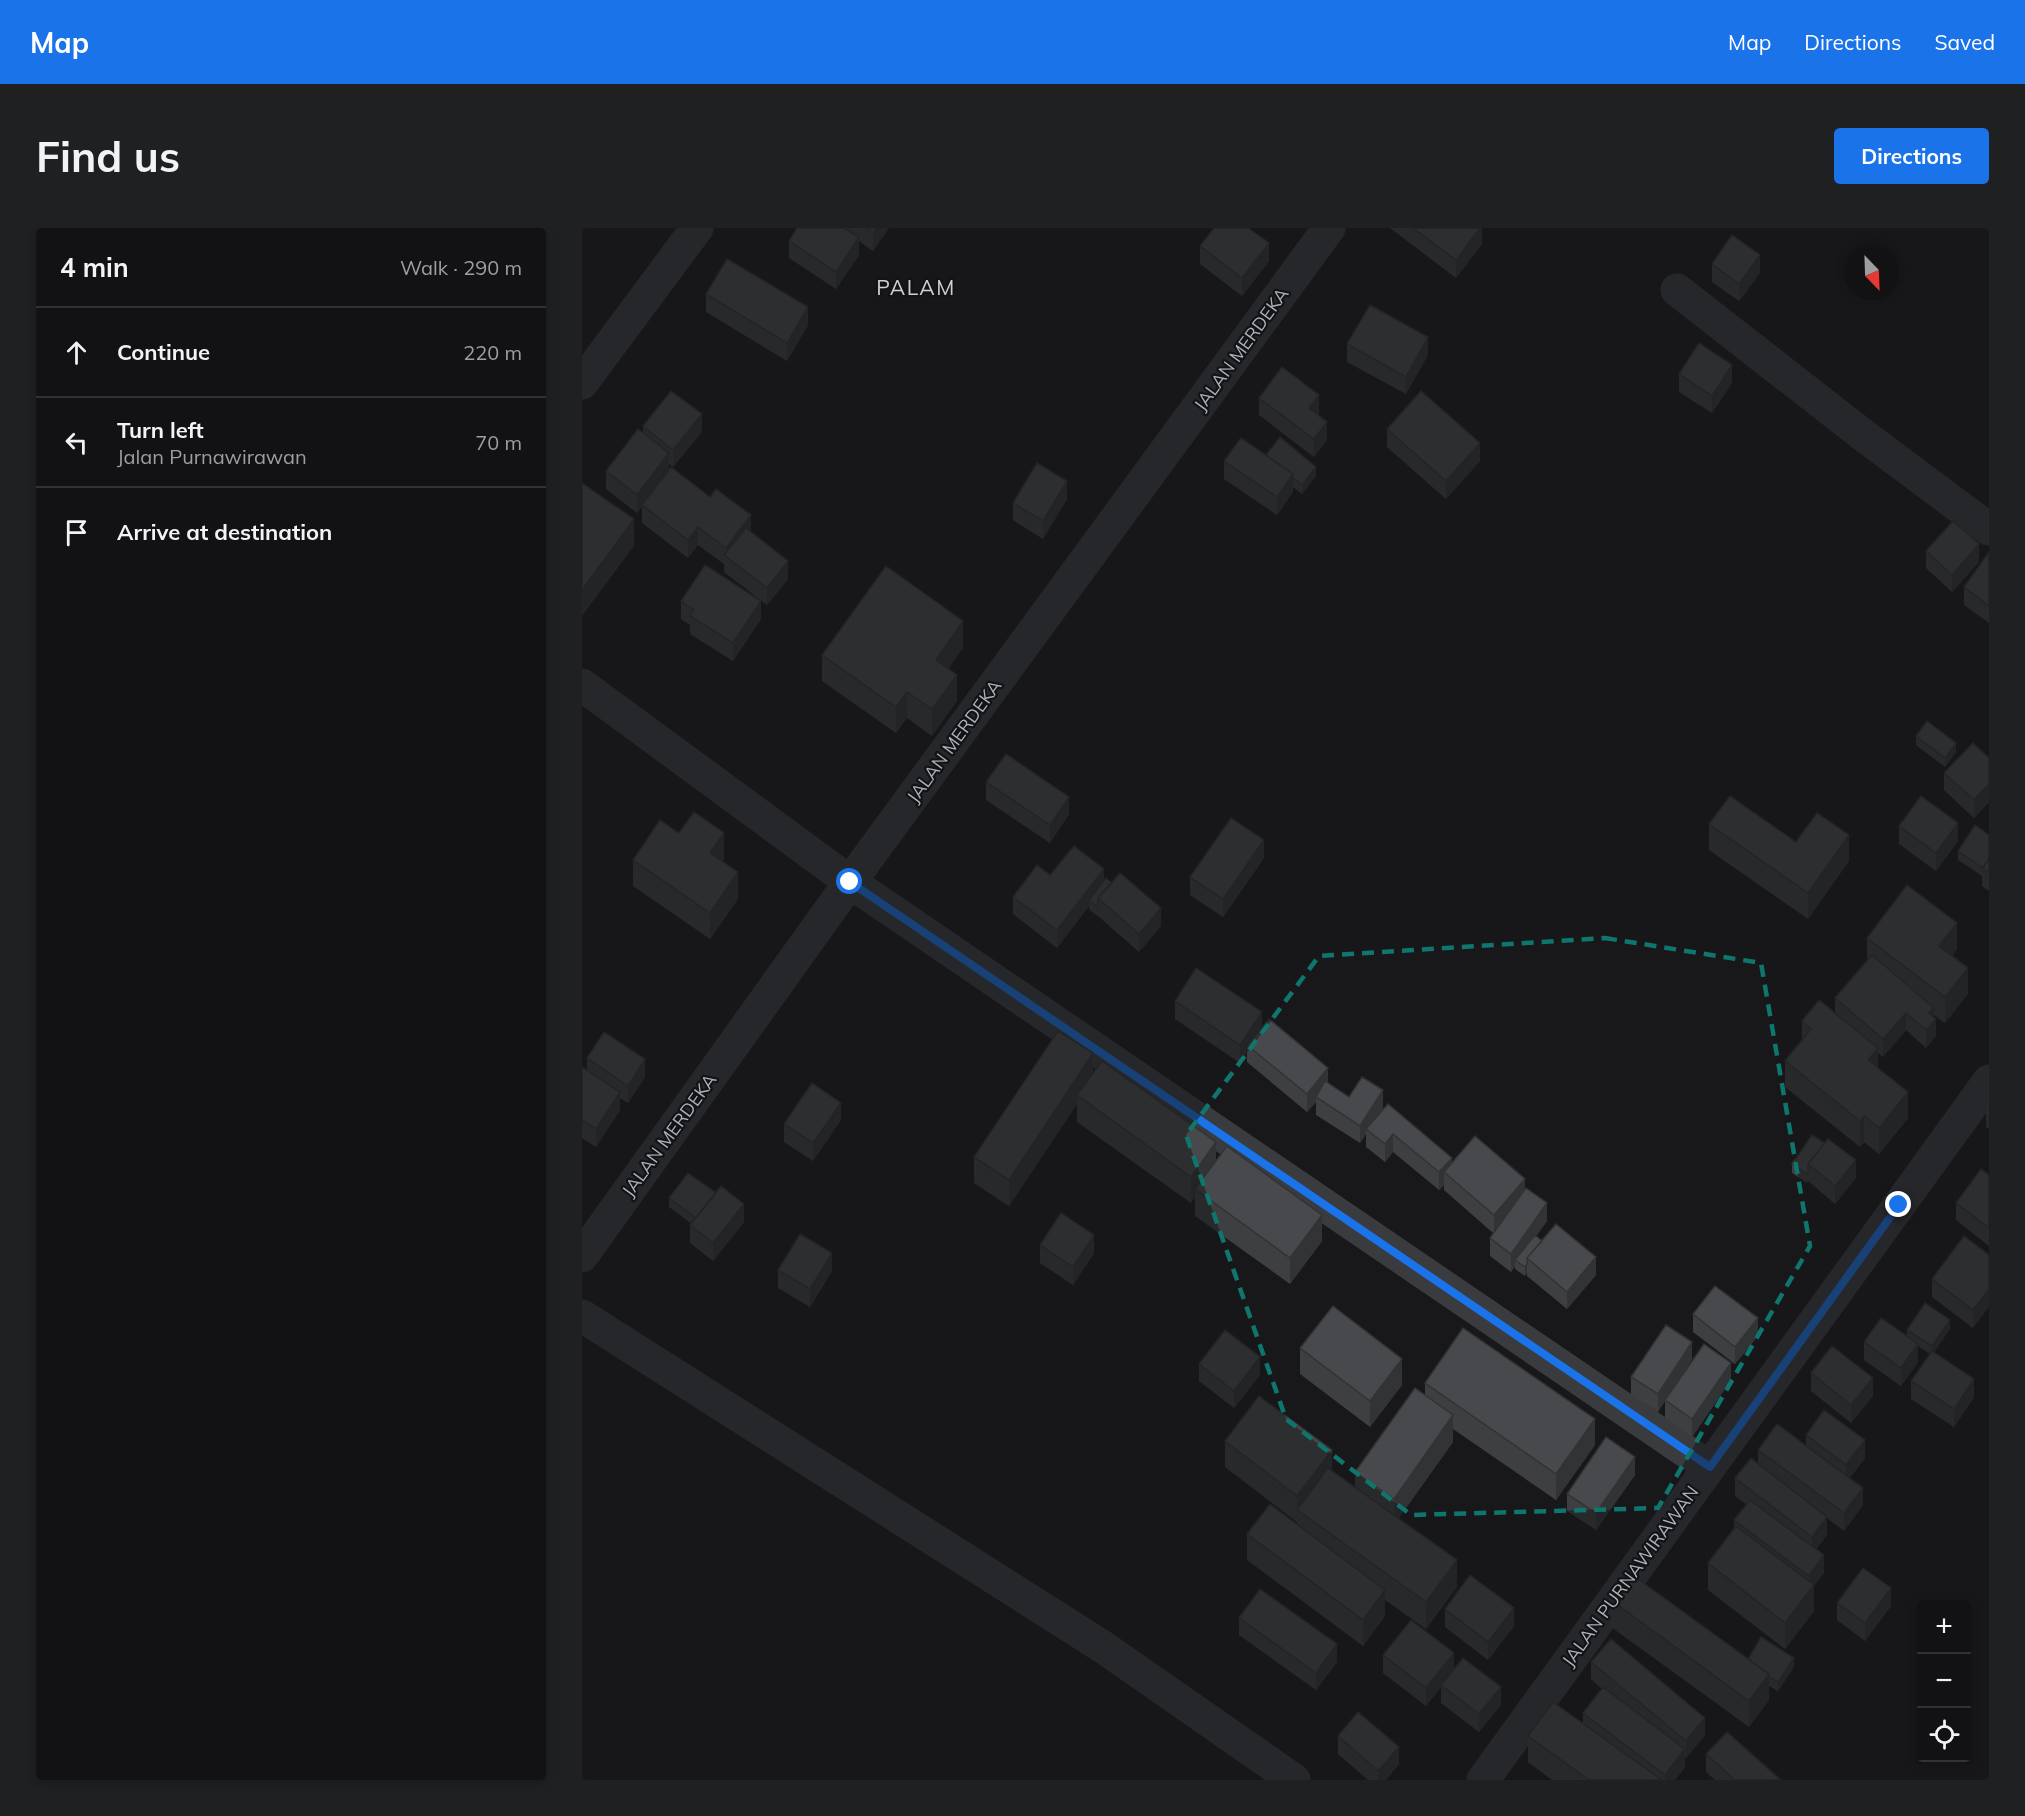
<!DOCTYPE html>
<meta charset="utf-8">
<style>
:root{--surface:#121214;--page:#1f2022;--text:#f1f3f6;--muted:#9c9ea0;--line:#313234;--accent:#1a73e8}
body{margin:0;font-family:Mulish,sans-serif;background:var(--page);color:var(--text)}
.controls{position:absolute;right:18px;bottom:18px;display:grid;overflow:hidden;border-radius:6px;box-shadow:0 3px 9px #0003}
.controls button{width:54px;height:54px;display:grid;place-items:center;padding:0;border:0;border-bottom:2px solid var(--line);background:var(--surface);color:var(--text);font:30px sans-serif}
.compass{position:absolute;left:1263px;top:18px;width:54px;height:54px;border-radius:50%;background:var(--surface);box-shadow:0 3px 9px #0003;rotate:157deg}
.stop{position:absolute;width:18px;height:18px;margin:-14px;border:4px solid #1a73e8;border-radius:50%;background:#fff}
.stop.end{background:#1a73e8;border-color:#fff;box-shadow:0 2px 6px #0008}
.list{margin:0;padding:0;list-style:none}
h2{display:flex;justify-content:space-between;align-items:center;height:78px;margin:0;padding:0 24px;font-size:26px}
h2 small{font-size:20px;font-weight:400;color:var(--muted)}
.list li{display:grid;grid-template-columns:39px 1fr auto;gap:18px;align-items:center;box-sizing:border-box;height:90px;padding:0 24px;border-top:2px solid var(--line)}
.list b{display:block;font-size:22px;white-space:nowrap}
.list p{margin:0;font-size:20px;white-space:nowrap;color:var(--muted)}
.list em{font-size:20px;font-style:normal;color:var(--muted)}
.icon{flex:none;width:33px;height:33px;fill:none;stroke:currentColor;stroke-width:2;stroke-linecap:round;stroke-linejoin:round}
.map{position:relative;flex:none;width:1407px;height:1552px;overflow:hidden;border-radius:6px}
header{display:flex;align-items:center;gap:36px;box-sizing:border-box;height:84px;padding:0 30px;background:var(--accent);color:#fff}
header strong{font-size:28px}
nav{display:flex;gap:33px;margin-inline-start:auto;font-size:21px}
.intro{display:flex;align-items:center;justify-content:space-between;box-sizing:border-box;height:144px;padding:0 36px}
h1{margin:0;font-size:42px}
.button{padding:15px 27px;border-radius:6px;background:var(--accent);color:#fff;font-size:21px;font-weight:700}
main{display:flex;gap:36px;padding:0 36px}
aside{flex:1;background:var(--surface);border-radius:6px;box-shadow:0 3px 9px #0003}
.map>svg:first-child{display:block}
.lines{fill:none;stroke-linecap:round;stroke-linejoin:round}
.street{stroke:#393b3e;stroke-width:33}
.wall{fill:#3d3f41}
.shaded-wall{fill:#323335}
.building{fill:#47494c;stroke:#323335;stroke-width:1.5}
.route{stroke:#1a73e8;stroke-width:8}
.marked{fill:none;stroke:#0f766e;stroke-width:4.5;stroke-dasharray:12 8;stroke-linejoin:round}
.labels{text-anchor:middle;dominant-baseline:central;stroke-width:4.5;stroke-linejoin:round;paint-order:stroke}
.street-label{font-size:18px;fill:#aab2b9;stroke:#131315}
.quarter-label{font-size:21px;letter-spacing:1.5px;fill:#cbd0d5;stroke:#131315}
</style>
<header>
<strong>Map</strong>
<nav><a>Map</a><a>Directions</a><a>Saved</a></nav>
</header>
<div class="intro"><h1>Find us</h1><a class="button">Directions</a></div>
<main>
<aside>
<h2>4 min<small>Walk · 290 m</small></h2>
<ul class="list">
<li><svg class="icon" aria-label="ahead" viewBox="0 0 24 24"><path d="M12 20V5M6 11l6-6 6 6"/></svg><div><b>Continue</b></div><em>220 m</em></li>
<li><svg class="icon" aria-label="left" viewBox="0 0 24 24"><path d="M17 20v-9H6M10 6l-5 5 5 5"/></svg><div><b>Turn left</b><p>Jalan Purnawirawan</p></div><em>70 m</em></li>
<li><svg class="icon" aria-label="arrive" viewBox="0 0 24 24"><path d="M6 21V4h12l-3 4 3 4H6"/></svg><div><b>Arrive at destination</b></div></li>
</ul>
</aside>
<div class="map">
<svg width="1407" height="1552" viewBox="0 0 1407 1552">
<rect width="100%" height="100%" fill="#18181a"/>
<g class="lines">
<path class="street" d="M1095,62L1285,210L1407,301
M0,155L115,0
M0,457L268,654L1127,1239
M0,1028L268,654L747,0
M0,1088L521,1419L712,1552
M901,1552L1407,853"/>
</g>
<path class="wall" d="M215,0H307L291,23L277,13V27L254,61L207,30V13Z
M808,0H900V16L874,50Z
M618,18L687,33L660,68L618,36Z
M1130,36L1178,45L1157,73L1130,54Z
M124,66L226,97L205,133L124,84Z
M765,116L846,127L824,166L765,134Z
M1097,146L1150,155L1130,185L1097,164Z
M677,170L737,185L736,186L745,212L732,229L677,187Z
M61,198L120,204L91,239L87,236V241L169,304L206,351L185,377L142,344V336L116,317L106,330L60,295V279L55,285L24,261V243L61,205Z
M805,201L898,233L864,271L805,219Z
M684,227L734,248L720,266L711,259V264L695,287L642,251V233Z
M485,271L461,311L431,292V275Z
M1344,323L1397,334L1370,364L1344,340Z
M1407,324V395L1382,377V359Z
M99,373L179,391L151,433L108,406V397L99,391Z
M381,420L366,441L375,473L350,508L325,490L314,505L240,453V427Z
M1334,508L1374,524L1363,539L1334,517Z
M1407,530V574L1392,590L1362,562V545Z
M404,554L487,586L468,615L404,572Z
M1127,596L1214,614L1267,633L1226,691L1127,622Z
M1317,598L1376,613L1354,643L1317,616Z
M97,605L142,631L140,633L156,671L128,711L51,658V632Z
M1407,607V663L1400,658V648L1376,632V623Z
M682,630L641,689L608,667V649Z
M468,647L522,653L579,698L557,724L516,688V686L515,688L507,681V678L475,720L431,686V669Z
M1285,710L1375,721L1370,728L1386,766L1363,795L1352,787L1354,808L1344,820L1324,802L1301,829L1296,825V840L1326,890L1297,926L1282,914L1278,919L1203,859V833L1220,813V793L1253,785V770L1285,734Z
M593,773L680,799L746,855L767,869L801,880L798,885L870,935L943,961L965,993L954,1008L1014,1047L985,1081L945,1048V1045L943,1048L933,1041V1038L929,1044L908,1028V1010L911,1005L862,962V957L857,962L811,924L803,934L784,919V906L778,915L734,887V874L725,884L665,834V824L658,835L593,791Z
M5,830L63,849L46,875L38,870V882L14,919L0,910V839L5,842Z
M511,845L634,933L740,1013L708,1056L613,988V969L609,975L495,894V876L427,978L392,955V929Z
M1407,869V901L1404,899V873Z
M259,892L231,933L202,914V896Z
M1230,907L1274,950L1253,976L1226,953L1225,955L1210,945V936Z
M1407,947V1018L1374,992V975Z
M87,970L162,994L131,1033L108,1015V997L110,996L87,979Z
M458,1017L512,1025L491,1057L458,1035Z
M1407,1027L1391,1100L1350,1069V1051Z
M196,1042L250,1043L228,1079L196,1060Z
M1111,1086L1176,1108L1153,1136L1111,1104Z
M1368,1101L1352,1124L1392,1169L1372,1199L1329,1171V1153L1348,1126L1336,1118V1134L1319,1158L1282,1132V1114L1325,1109V1102Z
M718,1120L820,1157L788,1199L718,1146Z
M1110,1131L1097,1152H1149L1110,1209L1083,1190V1173L1076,1184L1049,1167V1149Z
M617,1136L678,1147L652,1180L617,1153Z
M1229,1145L1291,1168L1269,1195L1229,1163Z
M843,1155L1013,1217L974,1272L871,1201V1214L816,1291L875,1359L844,1401L803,1372V1388L781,1418L665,1332V1306L715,1297V1294L643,1239V1213L750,1243L773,1259V1244L843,1167Z
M1224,1207L1283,1230L1268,1250L1281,1277L1262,1303L1245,1290V1307L1234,1321L1242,1345L1232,1358V1383L1203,1421L1126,1362V1335L1152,1300V1292L1165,1277L1153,1268V1250L1176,1236V1222L1224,1217Z
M1053,1247L1014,1302L985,1283V1266Z
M1029,1372L1166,1431L1212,1439L1196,1463L1187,1458V1472L1167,1499L1029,1399Z
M1255,1375L1309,1378L1283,1413L1255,1392Z
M863,1381L932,1398L906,1432L863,1399Z
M657,1390L755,1434L734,1462L657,1407Z
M801,1427L872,1441L919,1477L897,1504L859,1475V1459L844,1478L801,1445Z
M1009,1434L1123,1507L1104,1530H1103V1539L1093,1552H970L946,1534V1508L1001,1496V1485L1020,1461L1009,1451Z
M756,1508L817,1536L804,1552H786L756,1526Z
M1124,1526L1199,1552H1133L1124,1544Z"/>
<path class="shaded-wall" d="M295,0H307L291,23V5Z
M898,0H900V16L874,50V32Z
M277,9V27L254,61V44Z
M687,15V33L660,68V50Z
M1178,27V45L1157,73V56Z
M226,79V97L205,133V115Z
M846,109V127L824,166V149Z
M1150,137V155L1130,185V168Z
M737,167V185L727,197V180Z
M120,186V204L91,239V222Z
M745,194V212L732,229V211Z
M898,215V233L864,271V253Z
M87,225V243L60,277V279L55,285V267Z
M734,239V248L720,266V257Z
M711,246V264L695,287V269Z
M485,253V271L461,311V293Z
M169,287V305L144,328V320Z
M52,291V318L0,388V362Z
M116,299V317L106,330V312Z
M1397,316V334L1370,364V347Z
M206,333V351L185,377V360Z
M179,373V391L151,433V415Z
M381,393V420L354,458V432Z
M375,447V473L350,508V481Z
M325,464V490L314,505V479Z
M1374,515V524L1363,539V530Z
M1407,556V574L1392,590V572Z
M487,569V586L468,615V597Z
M1376,595V613L1354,643V625Z
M142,605V631L128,651V625Z
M1267,607V633L1226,691V665Z
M682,612V630L641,689V671Z
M522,641V658L507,672V678L475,720V702Z
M156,644V671L128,711V685Z
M579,680V698L557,724V706Z
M1375,695V721L1357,744V718Z
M1386,740V766L1363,795V769Z
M1352,780V793L1354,791V808L1344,820V802L1347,785Z
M680,784V801L665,817V824L658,835V817Z
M1324,785V802L1301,829V811Z
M1296,820V846L1286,832Z
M511,825V852L495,867V876L427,978V952Z
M63,831V849L46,875V858Z
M746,840V858L734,869V874L725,884V866Z
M801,862V880L786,903L784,901V906L778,915V898Z
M38,864V882L14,919V901Z
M1326,864V890L1297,926V900Z
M259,875V892L231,933V915Z
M1282,888V914L1278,919V893Z
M811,906V924L803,934V916Z
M634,914V940L613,961V969L609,975V949Z
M870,930V948L862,944V957L857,962V944Z
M1274,932V950L1253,976V958Z
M943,951V969L912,1005V987Z
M965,975V993L936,1034L933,1032V1038L929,1044V1026Z
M162,976V994L131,1033V1015Z
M740,987V1013L708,1056V1030Z
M512,1007V1025L491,1057V1039Z
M250,1025V1043L228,1079V1061Z
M1014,1029V1047L985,1081V1064Z
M945,1036V1045L943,1048V1039Z
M1407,1061V1079L1391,1100V1082Z
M1176,1090V1108L1153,1136V1119Z
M1368,1092V1101L1350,1127V1118Z
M1110,1114V1131L1076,1184V1166Z
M1336,1116V1134L1319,1158V1140Z
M678,1129V1147L652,1180V1163Z
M820,1131V1157L788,1199V1173Z
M1149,1135V1152L1110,1209V1191Z
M1291,1150V1168L1269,1195V1177Z
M1392,1151V1169L1372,1199V1181Z
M871,1187V1214L812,1297V1271Z
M1013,1191V1217L974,1272V1246Z
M1283,1212V1230L1264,1255V1237Z
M750,1222V1248L715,1282V1294V1268Z
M1053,1229V1247L1014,1302V1285Z
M1281,1260V1277L1262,1303V1285Z
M1245,1289V1307L1230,1327V1309Z
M1242,1327V1345L1232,1358V1383L1203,1421V1395L1227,1364V1348Z
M875,1332V1359L844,1401V1374Z
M1309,1360V1378L1283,1413V1395Z
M803,1362V1388L781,1418V1392Z
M932,1380V1398L906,1432V1414Z
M755,1416V1434L734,1462V1445Z
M872,1425V1443L859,1457V1459L844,1478V1460Z
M1212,1430V1439L1196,1463V1454Z
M1187,1446V1472L1167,1499V1473Z
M919,1459V1477L897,1504V1486Z
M1123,1490V1507L1104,1530V1513Z
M817,1519V1536L804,1552H796V1543Z
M1103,1521V1539L1093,1552H1083V1547Z"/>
<path class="building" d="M215,0H262L277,9L254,44L207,13Z
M284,0H295L291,5Z
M632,0H666L687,15L660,50L618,18Z
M831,0H898L874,32Z
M1150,7L1178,27L1157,56L1130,36Z
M145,31L226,79L205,115L124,66Z
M788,77L846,109L824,149L765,116Z
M1117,115L1150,137L1130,168L1097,146Z
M700,139L737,167L727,180L745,194L732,211L677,170Z
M89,163L120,186L91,222L61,198Z
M839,163L898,215L864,253L805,201Z
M56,201L87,225L55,267L24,243Z
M698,209L734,239L720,257L711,250V246L684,227Z
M659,210L711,246L695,269L642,233Z
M455,235L485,253L461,293L431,275Z
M89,239L128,269L134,261L169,287L144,320L116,299L106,312L60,277Z
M0,255L52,291L0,362Z
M1371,293L1397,316L1370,347L1344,323Z
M164,300L206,333L185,360L142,327Z
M1407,324V378L1382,359Z
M123,337L179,373L151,415L108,388L112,382L99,373Z
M304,338L381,393L354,432L375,447L350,481L325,464L314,479L240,427Z
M1345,493L1374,515L1363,530L1334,508Z
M1391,515L1407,530V556L1392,572L1362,545Z
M424,526L487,569L468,597L404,554Z
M1148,568L1214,614L1235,585L1267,607L1226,665L1127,596Z
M1339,568L1376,595L1354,625L1317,598Z
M112,584L142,605L128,625L156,644L128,685L51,632L78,592L97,605Z
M649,590L682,612L641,671L608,649Z
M1393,597L1407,607V631L1401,640L1376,623Z
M492,618L522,641L475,702L431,669L455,637L468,647Z
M1407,631V645L1400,640Z
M538,645L579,680L557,706L516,670Z
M524,650L530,655L516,670V677L515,679L507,672Z
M1325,657L1375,695L1357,718L1386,740L1363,769L1285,710Z
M1290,727L1352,780L1347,785L1354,791L1344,802L1324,785L1301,811L1253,770Z
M614,740L680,784L658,817L593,773Z
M1237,772L1296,820L1286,832L1326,864L1297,900L1282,888L1278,893L1203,833L1229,801L1220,793Z
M687,791L746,840L725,866L665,817Z
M476,803L511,825L427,952L392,929Z
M22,804L63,831L46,858L5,830Z
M520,833L634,914L609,949L495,867Z
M0,839L38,864L14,901L0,892Z
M780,849L801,862L778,898L734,869L743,853L767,869Z
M230,855L259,875L231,915L202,896Z
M806,876L870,930L857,944L811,906L803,916L784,901Z
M1230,907L1243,915L1226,936V944L1225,946L1210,936Z
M893,908L943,951L912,987L862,944Z
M1246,911L1274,932L1253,958L1226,936Z
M645,918L740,987L708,1030L613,961Z
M1399,941L1407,947V1000L1374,975Z
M106,945L134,965L114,990L87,970Z
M139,958L162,976L131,1015L108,997Z
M944,960L965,975L929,1026L908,1010Z
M479,985L512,1007L491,1039L458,1017Z
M974,996L1014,1029L985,1064L945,1030Z
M218,1006L250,1025L228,1061L196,1042Z
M953,1007L960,1013L945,1030V1036L943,1039L933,1032Z
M1382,1008L1407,1027V1061L1391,1082L1350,1051Z
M1133,1058L1176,1090L1153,1119L1111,1086Z
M1343,1075L1368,1092L1350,1118L1325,1102Z
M751,1078L820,1131L788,1173L718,1120Z
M1299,1090L1336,1116L1319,1140L1282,1114Z
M1084,1097L1110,1114L1076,1166L1049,1149Z
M881,1100L1013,1191L974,1246L843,1155Z
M643,1102L678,1129L652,1163L617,1136Z
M1122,1116L1149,1135L1110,1191L1083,1172Z
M1250,1118L1291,1150L1269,1177L1229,1145Z
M1350,1123L1392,1151L1372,1181L1329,1153Z
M833,1160L871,1187L812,1271L773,1244Z
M677,1168L750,1222L715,1268L643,1213Z
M1242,1182L1283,1212L1264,1237L1224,1207Z
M1195,1196L1281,1260L1262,1285L1176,1222Z
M1024,1209L1053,1229L1014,1285L985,1266Z
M1169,1230L1245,1289L1230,1309L1153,1250Z
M746,1240L875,1332L844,1374L715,1282Z
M1168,1272L1242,1327L1227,1348L1152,1292Z
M688,1276L803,1362L781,1392L665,1306Z
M1154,1298L1232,1357L1203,1395L1126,1335Z
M1281,1340L1309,1360L1283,1395L1255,1375Z
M1049,1346L1187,1446L1167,1473L1029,1372Z
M888,1347L932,1380L906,1414L863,1381Z
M678,1361L755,1416L734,1445L657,1390Z
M829,1392L872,1425L844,1460L801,1427Z
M1179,1409L1212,1430L1196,1454L1187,1449V1446L1166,1431Z
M1029,1411L1123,1490L1104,1513L1009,1434Z
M881,1430L919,1459L897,1486L859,1457Z
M1021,1459L1103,1521L1083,1547L1001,1485Z
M971,1474L1080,1552H1007L946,1508Z
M776,1484L817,1519L796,1543L756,1508Z
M1145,1504L1199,1552H1153L1124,1526Z"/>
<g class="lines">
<path class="route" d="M268,654L1128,1239L1317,977"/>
</g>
<path d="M0 0H1407V1552H0ZM1023,710L1179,735L1228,1018L1076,1280L829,1287L704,1191L604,907L737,728Z" fill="#18181a" fill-opacity=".55" fill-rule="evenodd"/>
<path class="marked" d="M1023,710L1179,735L1228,1018L1076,1280L829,1287L704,1191L604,907L737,728Z"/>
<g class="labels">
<g class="street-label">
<text transform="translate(659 121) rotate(-54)">JALAN MERDEKA</text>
<text transform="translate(372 513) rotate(-54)">JALAN MERDEKA</text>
<text transform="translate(87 907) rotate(-54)">JALAN MERDEKA</text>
<text transform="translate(1048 1348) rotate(-54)">JALAN PURNAWIRAWAN</text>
</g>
<g class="quarter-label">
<text x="334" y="59">PALAM</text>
</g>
</g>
</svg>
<div class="controls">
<button>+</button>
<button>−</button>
<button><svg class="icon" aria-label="locate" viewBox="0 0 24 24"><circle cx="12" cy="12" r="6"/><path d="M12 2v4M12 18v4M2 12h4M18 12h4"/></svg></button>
</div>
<svg class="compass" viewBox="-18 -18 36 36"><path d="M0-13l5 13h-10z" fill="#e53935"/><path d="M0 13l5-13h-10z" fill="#9c9ea0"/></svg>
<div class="stop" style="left:268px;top:654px"></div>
<div class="stop end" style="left:1317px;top:977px"></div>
</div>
</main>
